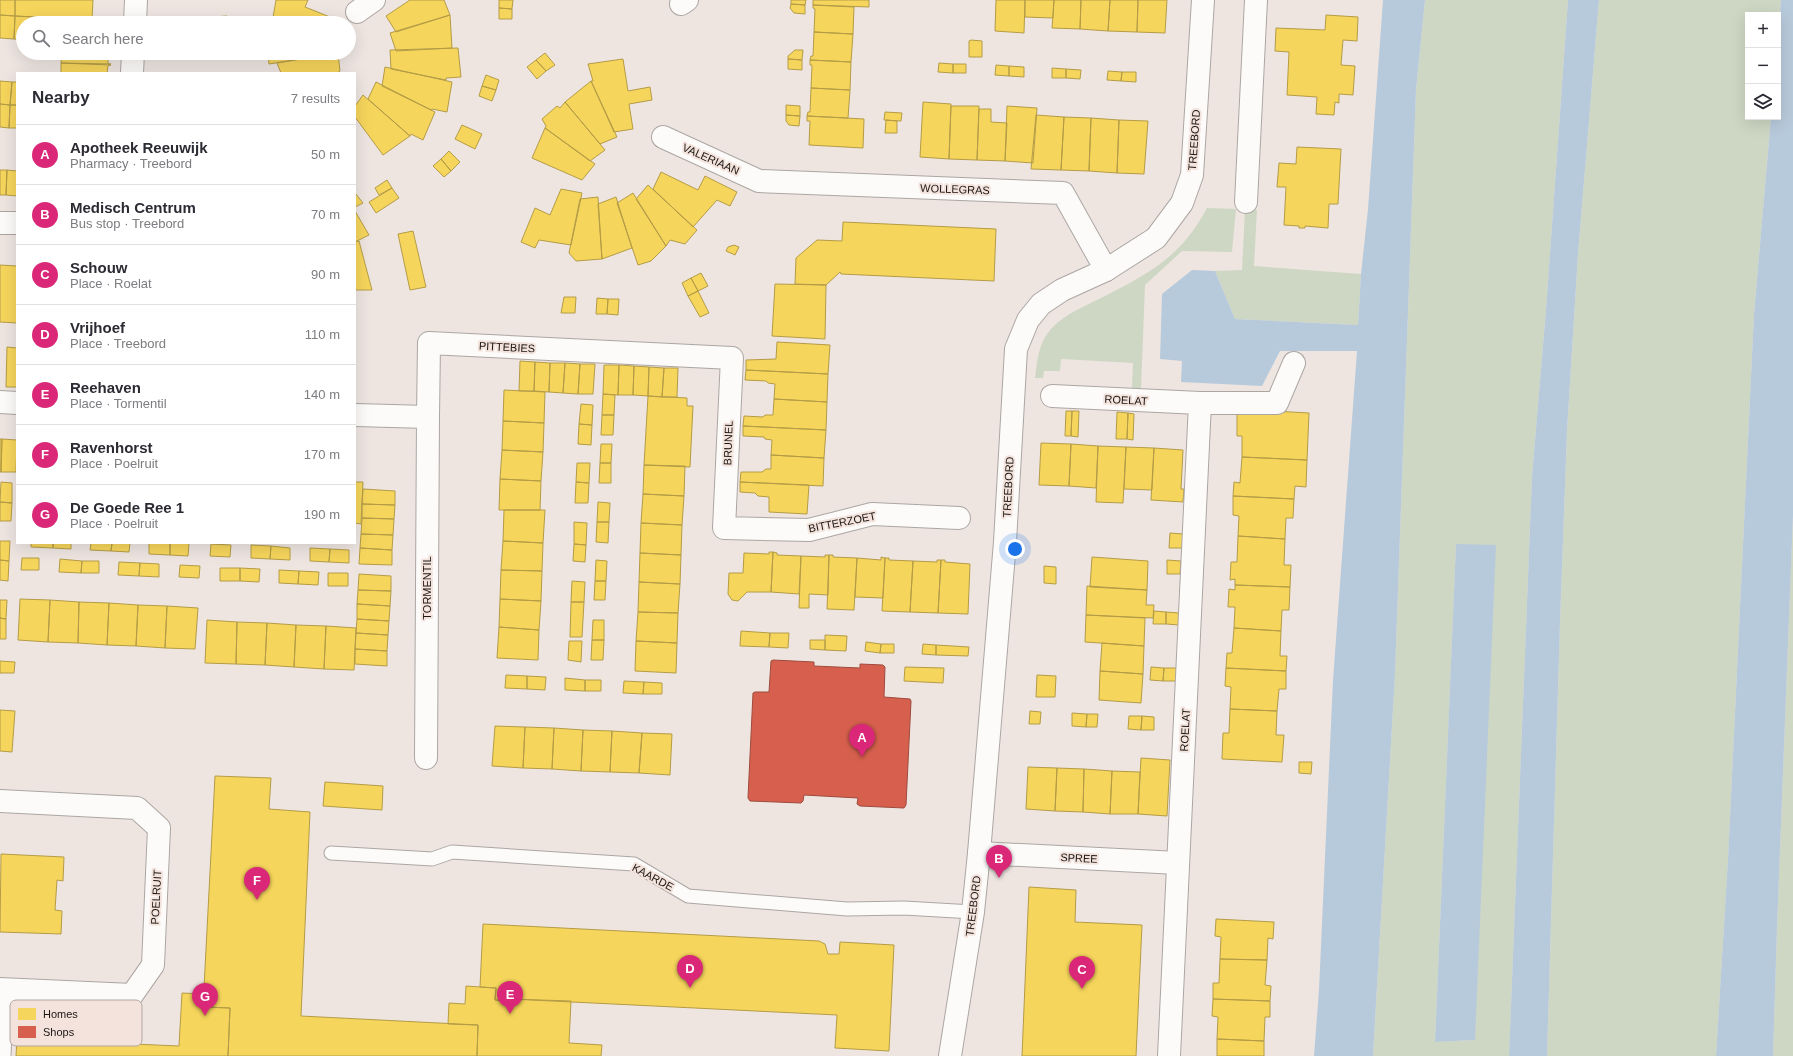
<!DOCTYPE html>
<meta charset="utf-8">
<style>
:root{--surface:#fff;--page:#f7f7f7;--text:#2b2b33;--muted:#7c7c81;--line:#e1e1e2;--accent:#db2777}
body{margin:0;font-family:Arial,sans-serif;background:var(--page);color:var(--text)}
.controls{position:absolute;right:12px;top:12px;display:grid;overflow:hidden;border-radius:0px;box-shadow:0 4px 16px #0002}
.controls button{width:36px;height:36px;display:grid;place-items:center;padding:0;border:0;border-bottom:1px solid var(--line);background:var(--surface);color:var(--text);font:20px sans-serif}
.you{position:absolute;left:1015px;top:549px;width:14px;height:14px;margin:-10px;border:3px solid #fff;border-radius:50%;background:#1a73e8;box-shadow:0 0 0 6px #1a73e833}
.badge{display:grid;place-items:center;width:26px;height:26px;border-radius:50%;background:var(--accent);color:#fff;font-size:13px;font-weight:700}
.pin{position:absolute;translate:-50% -33px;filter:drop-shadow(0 1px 2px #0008)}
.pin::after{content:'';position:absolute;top:21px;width:14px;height:12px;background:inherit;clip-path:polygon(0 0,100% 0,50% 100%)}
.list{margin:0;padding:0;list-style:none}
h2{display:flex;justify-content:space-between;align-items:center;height:52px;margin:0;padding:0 16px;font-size:17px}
h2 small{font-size:13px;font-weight:400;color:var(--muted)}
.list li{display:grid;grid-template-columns:26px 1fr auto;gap:12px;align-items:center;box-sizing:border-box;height:60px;padding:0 16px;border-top:1px solid var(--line)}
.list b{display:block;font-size:15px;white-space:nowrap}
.list p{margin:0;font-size:13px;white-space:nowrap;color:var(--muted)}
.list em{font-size:13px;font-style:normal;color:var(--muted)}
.icon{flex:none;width:22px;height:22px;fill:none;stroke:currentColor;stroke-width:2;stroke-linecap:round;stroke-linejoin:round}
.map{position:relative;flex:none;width:1793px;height:1056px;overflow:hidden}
.search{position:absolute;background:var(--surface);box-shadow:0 4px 16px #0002;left:16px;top:16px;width:340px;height:44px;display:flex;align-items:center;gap:10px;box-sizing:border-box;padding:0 14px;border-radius:22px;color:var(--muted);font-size:15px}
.panel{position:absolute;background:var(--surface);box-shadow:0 4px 16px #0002;left:16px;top:72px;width:340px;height:472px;border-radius:0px}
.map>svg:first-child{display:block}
.green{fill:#ced7c4;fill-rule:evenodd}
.water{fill:#b7cadb}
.homes{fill:#f6d55c;stroke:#b49c46}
.shops{fill:#d6604d;stroke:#9e4a3c}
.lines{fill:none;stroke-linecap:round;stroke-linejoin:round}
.service-casing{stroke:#aca6a2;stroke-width:15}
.minor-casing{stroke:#aca6a2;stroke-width:24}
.tertiary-casing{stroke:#aca6a2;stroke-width:24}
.service{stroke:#fcfbfa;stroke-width:13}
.minor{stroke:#fcfbfa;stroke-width:22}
.tertiary{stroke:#fcfbfa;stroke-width:22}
.labels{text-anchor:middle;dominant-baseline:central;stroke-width:4;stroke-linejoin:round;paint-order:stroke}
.street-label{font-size:11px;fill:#1b1613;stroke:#f3e3dc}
.key{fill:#f3e3dc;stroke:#b2a6a0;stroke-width:1}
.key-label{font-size:11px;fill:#1b1613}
</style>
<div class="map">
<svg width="1793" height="1056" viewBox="0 0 1793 1056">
<rect width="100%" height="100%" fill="#eee5e1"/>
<path class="green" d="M1425,0H1568L1546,310L1532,476L1509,1056H1373L1395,674L1416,90ZM1456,545L1475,1040L1435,1042Z
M1599,0H1781L1778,36V15H1748V117H1771L1754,314L1728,859L1716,1056H1547L1560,623L1567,431L1578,254Z
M1207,208L1236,209L1232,252L1182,251L1145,285L1141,389L1132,388L1133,363L1061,359L1060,371H1044L1043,378H1035C1037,363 1038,347 1047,334C1059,317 1079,309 1097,300C1146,275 1180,259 1207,208Z
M1245,209L1257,210L1254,266L1361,274L1358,325L1235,319L1215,271L1242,270Z
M1793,515V1056H1773L1777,928Z"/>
<path class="water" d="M1383,0H1425L1416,90L1395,674L1373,1056H1314L1319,990L1333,680L1357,351H1280L1262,386L1181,382L1182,361L1160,359L1162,294L1192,270L1215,271L1235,319L1358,325L1361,274L1368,209Z
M1568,0H1599L1578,254L1567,431L1560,623L1547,1056H1509L1532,476L1546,310Z
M1781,0H1793V515L1777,928L1773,1056H1716L1728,859L1754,314L1771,117H1778V36Z
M1456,544L1496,545L1475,1040L1435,1042Z"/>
<path class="homes" d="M0,0H15V16L0,15Z
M15,0H93L92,19L114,21L15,16Z
M276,0H308L305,7L335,19L333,23H272Z
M410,0H444L450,15L396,32L386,16Z
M499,0H513L512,9L499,8Z
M791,0H806L805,5L791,4Z
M813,0H869V7L813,5Z
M996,0H1025L1024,33L995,31Z
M1025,0H1054L1053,18L1025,17Z
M1054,0H1081L1080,29L1052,28Z
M1081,0H1110L1108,31L1080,29Z
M1110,0H1138L1137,32L1108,31Z
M1138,0H1167L1165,33L1137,32Z
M791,4L805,5V14L794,13L790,8Z
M813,5L854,7L853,34L814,32L815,9L813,8Z
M499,8L512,9V19H499Z
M0,15L15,16L14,39L0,38Z
M450,15L452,48L396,51L390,33Z
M1326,15L1358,17L1357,41L1343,40L1341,65L1355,66L1353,95L1339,94V103L1335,102L1334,115L1316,114L1317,97L1287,95L1289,52L1275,51L1276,28L1325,30Z
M15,16L114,21L92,20V23H23V40L14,39Z
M227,16L228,23H213V17Z
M814,32L853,34L851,62L810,60L811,56H813Z
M971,40L982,41V57H969V41Z
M458,48L461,77L446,78V80L391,69L390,50Z
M795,50H803L802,60L788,59V56Z
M62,53H108V64H111L61,63Z
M268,53H332L331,54L269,64Z
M338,53L340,71L337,73H281L277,63Z
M545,53L555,65L546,71L536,60Z
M623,59L628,91L650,87L652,100L629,104L633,129L614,132L591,81H593L588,64Z
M788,59L802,60V70L788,69Z
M536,60L546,71L537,79L527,67Z
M810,60L851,62L850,90L811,88L812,65H810Z
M61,63L111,65L108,66L107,73H61Z
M939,63L953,64V73L938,72Z
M953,64H966V73H953Z
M996,65L1009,66V76L995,75Z
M1009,66L1024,67V77L1009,76Z
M385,67L452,82L447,112L432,109L431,110L382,86Z
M1052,68L1066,69V78H1052Z
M1066,69L1081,70L1080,79L1066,78Z
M1108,71L1122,72L1121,81L1107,80Z
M1122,72H1136V82L1121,81Z
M486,75L499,80L496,90L482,86Z
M0,81L12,82L10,105L0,104Z
M591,81L617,137L600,144L565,102Z
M12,82H17V105H10Z
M376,82L435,112L423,140L411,134L410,136L368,99Z
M482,86L496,90L492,101L479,96Z
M811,88L850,90L848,118L807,116L808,112H810Z
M363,95L410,136L383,155L355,117V106Z
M565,102L605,150L590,161L545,128L546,126L542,119L557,106L560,108Z
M923,102L951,104L949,159L920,157Z
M0,104L10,105L9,128L0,127Z
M10,105H17V128H9Z
M786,105L800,106V116L786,115Z
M951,106H979L977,160L949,159Z
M1007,106L1037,108L1033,163L1005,161Z
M979,109H991V122L1007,123L1005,161L977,160Z
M885,112L902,113L901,121L884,120Z
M786,115L800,116L799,126L789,125L786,121Z
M1036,115L1064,117L1061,170L1031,169Z
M807,116L864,119L863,148L809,145L810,121H807Z
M1064,117L1091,118L1089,171L1061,170Z
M1091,118L1119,120L1117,173L1089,171Z
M886,120L897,121V133H885Z
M1119,120L1148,121L1144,174L1117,173Z
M462,125L482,134L475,149L455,139Z
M545,128L595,164L582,180L532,158Z
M1297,147L1341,149L1338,204H1329L1328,228L1305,226V228H1299V226L1284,225L1286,187H1277L1279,163L1296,164Z
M449,151L460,162L451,171L441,159Z
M441,159L451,171L444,177L433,166Z
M0,170H7L6,195H0Z
M7,170L17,171V196L6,195Z
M661,172L698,190L705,176L737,192L730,206L717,200L693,227L653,189Z
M387,180L392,188L379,195L375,188Z
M648,185L697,230L685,244L670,240L666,246L636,199Z
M392,188L399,198L376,213L369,202Z
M561,189L582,193L571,245L539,240L535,248L521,242L535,208L550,215Z
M355,193L363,203L355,207Z
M633,193L666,246L651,261L638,265L617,203Z
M598,197L602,259L576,261L569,253L580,199Z
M616,197L632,248L602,259L598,204Z
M355,211L369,235L355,242Z
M843,222L996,229L994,281L841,274L840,272L826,285L795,284L796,258L817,240L842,241Z
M413,231L426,287L410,290L398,234Z
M359,241L368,275L372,290H355V242Z
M734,245L739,247L735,255L726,251L728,247Z
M0,265L17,266V323L0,322Z
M701,273L708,286L698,291L691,278Z
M691,278L698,291L688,296L682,283Z
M775,284L826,285L825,339L772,336Z
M698,291L709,313L700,317L688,296Z
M564,297H576L575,313H561Z
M597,298L608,299L607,314H596Z
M608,299H619L618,315L607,314Z
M777,342L830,345L828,374L746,370V360L776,359Z
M7,347L17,348V387H6Z
M520,361L535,362L534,391H519Z
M535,362L550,363L549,392L534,391Z
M550,363H565L563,393L549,392Z
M565,363L580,364L578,394L563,393Z
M580,364H595L593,394H578Z
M604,365H619L618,395L603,394Z
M619,365L634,366L633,395H618Z
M634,366L649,367L648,396L633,395Z
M649,367L664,368L662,397L648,396Z
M664,368H678L677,397H662Z
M746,370L828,374L827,402L774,399L775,384L768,383L766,381L745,380Z
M504,390L545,392L544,423L503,421Z
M603,394L615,395L614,415H602Z
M648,396L687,398V406H693L690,467L644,465Z
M774,399L827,402L826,430L743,426L744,416L763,417L765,415H773Z
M581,404L593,405L592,425L579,424Z
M1237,409L1309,413L1307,460L1242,457V436H1237Z
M1066,411H1072L1071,436H1065Z
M1072,411H1079L1078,437L1071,436Z
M1117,412L1128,413L1127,439H1116Z
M1128,413L1134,414L1133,440L1127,439Z
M602,415H614L613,435H601Z
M503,421L544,423L543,452L502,450Z
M579,424L592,425L591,445L578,444Z
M743,426L826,430L824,458L771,455L772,440L765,439L764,437L743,436Z
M0,439H2L1,472H0Z
M2,439L17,440L16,472H1Z
M1041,443L1071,444L1069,486L1039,485Z
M601,444H612L611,463H600Z
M1071,444L1098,446L1096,488L1069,486Z
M1098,446L1126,447L1123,503L1096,502Z
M1126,447L1154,448L1152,490L1124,489Z
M1154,448L1183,450L1181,489H1184L1183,502L1151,500Z
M502,450L543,452L541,481L500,479Z
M771,455L824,458L823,486L740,482L741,472H762L766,469H771Z
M1242,457L1307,460L1306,487L1295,486L1294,499L1233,496L1234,482L1240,483Z
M577,463H590L589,483L576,482Z
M600,463H611V483H599Z
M644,465L685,466L684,496L643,494Z
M500,479L541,481L540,510H499Z
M1,482L12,483V503L0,502Z
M355,482H363L361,524L355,523Z
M576,482L589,483L588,503H575Z
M740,482L809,485L807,514L769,512V497L758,496L755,493L740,492Z
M363,489L395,491V505L362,504Z
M643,494L684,496L682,525L641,523Z
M1233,496L1294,499L1293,518H1286L1285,539L1238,536L1239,516L1233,515Z
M0,502L12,503L11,521H0Z
M598,502L610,503L609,522H597Z
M362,504L395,505L394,519L362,518Z
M504,510H545L543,543L503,541Z
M362,518L394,519L393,535L361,534Z
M574,522L587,523L586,545L574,544Z
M597,522H609L608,543L596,542Z
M641,523L682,525L681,555L640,553Z
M1170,533L1183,534V548H1169Z
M361,534L393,535L392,550L360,548Z
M1238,536L1285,539L1284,565H1291L1290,587L1235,585V579L1230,580L1231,562H1237Z
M0,541H10L9,561L0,560Z
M503,541L543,543L542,571L501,570Z
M31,543H53V548L31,547Z
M53,543H71V549L53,548Z
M91,543H112L111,551L90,550Z
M112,543H130L129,552L111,551Z
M149,543H170V555L149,554Z
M170,543H189L188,556L170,555Z
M211,544L231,545L230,557L210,556Z
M574,544L586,545L585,562L573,561Z
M251,545L271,546L270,559L251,558Z
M271,546L290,548V560L270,559Z
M310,548L330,549L329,562L310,561Z
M360,548L392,550V565L359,564Z
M330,549L349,550V563L329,562Z
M769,552H773L771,592H747L738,601L732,600L728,594L729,573H743L744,553L769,554Z
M773,552L777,553V555L801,556L799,594L771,592Z
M640,553L681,555L680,584L639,582Z
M825,555H829L828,595L809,594V608H799L801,556L825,557Z
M829,555H833V557L857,558L854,610L827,609Z
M881,557L885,558L883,598L855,597L857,558L881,560Z
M1092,557L1148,561L1147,590L1090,587Z
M22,558H39V570H21Z
M885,558H889V560L913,561L910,612L882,611Z
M60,559L82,561L81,573L59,572Z
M0,560L9,561L8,581L0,580Z
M596,560L607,561L606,581H595Z
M937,560H941L938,613L910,612L913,561L937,562Z
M941,560H945V562L970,564L968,614L938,613Z
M1167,560L1181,561L1180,574H1167Z
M82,561H99V573H81Z
M119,562L140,563L139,576L118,575Z
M140,563L159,564V577L139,576Z
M180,565L200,566L199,578L179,577Z
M1044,566L1056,567V584L1044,583Z
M220,568H240V581H220Z
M240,568L260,569L259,582L240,581Z
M279,570L299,571L298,584L279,583Z
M501,570L542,571L541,601L500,599Z
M299,571L319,572L318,585L298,584Z
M328,573H348V586H328Z
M359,574L391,576V591L358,590Z
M572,581L585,582L584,602H571Z
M595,581H606L605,600H594Z
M639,582L680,584L678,613L638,612Z
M1235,585L1290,587L1289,610H1282L1281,631L1234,628L1235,607H1228L1229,589L1235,590Z
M1087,586L1147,590L1146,605H1154L1153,618L1086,615Z
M358,590L391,591L390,606L357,604Z
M20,599L50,600L48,642L18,640Z
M500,599L541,601L539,630L499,627Z
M0,600H7L6,619L0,618Z
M50,600L79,602L78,643L48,642Z
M79,602L109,603L107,645L78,643Z
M571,602H584L582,637H570Z
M109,603L138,605L136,646L107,645Z
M357,604L390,606L389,621L357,619Z
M138,605L167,606L165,648L136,646Z
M167,606L198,608L195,649L165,648Z
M1154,611L1166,612V624H1153Z
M638,612L678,613L677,643L636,641Z
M1166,612L1179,613V625L1166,624Z
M1086,615L1145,618L1144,646L1085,642Z
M0,618L6,619V639H0Z
M357,619L389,621L388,635L356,633Z
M207,620L237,622L236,664L205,663Z
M593,620H604V640H592Z
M237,622L267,623L265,665L236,664Z
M267,623L296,625L294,667L265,665Z
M296,625L326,626L324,669L294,667Z
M326,626L356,628L354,670L324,669Z
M499,627L539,630L538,660L497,658Z
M1234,628L1281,631L1280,656H1287L1286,671L1226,668L1227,653H1232Z
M741,631L770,633L769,647L740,646Z
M356,633L388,635L387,651L355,649Z
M770,633H789L788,648L769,647Z
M825,635L847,636L846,651L825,650Z
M592,640H604L603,660H591Z
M810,640H825V650L810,649Z
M569,641H582L581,662L568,660Z
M636,641L677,643L676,673L635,671Z
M866,642L881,644L880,653L865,651Z
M1102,643L1144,646L1143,674L1100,671Z
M881,644H894V653H880Z
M923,644L936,645V655L922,654Z
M936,645L969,647L968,656L936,655Z
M355,649L387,651V666L355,664Z
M0,661L15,662L14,673H0Z
M905,667L944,668L943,683L904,681Z
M1151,667L1164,668L1163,681L1150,680Z
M1164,668H1177V681H1163Z
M1226,668L1286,671V689H1279L1277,711L1230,709L1231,687L1225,686Z
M1100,671L1143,674L1141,703L1099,700Z
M506,675L527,676V689L505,688Z
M1037,675L1056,676L1055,697H1036Z
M527,676L546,677L545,690L527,689Z
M565,678L585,680V691L565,690Z
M585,680H601V691H585Z
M624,681L644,682L643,694L623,693Z
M644,682L662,683V694H643Z
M1230,709L1277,711L1276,735H1284L1282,762L1222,759L1223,733H1229Z
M0,710L15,711L12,752L0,751Z
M1030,711L1041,712L1040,724H1029Z
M1072,713L1087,714L1086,727L1072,726Z
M1087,714H1098L1097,727H1086Z
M1129,716H1142L1141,730L1128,729Z
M1142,716L1154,717V730H1141Z
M495,726L525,727L523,768L492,766Z
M525,727L554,728L552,769L523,768Z
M554,728L583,730L581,771L552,769Z
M583,730L612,731L610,772L581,771Z
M612,731L642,733L639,773L610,772Z
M642,733L672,734L670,775L639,773Z
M1141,758L1170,760L1167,816L1138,814Z
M1299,762H1312L1311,774L1299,773Z
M1028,767L1057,768L1055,811L1026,809Z
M1057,768L1084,769L1083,812L1055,811Z
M1084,769L1112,771L1110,814L1083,812Z
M1112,771L1140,772L1138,814H1110Z
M215,776L271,778L269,809L310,812L301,1016L478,1025L477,1056H228L230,1008L203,1007Z
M325,782L383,786L382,810L323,806Z
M1,854L64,857L63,881L57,880L55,910L62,911L61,934L0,932Z
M1029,887L1076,890L1075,922L1142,925L1136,1056H1022Z
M1216,919L1274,922L1273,939L1268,938L1267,960L1220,959L1221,937L1215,936Z
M483,924L819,941L825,944L828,954H839L840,942L894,945L889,1051L835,1048L837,1015L511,999V1001L495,1000L496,988L480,987Z
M1220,959L1267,960L1265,985L1271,986L1270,1001L1213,999V983H1219Z
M466,986L496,988L495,1000L511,1001V999L571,1001L569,1043L602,1045L601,1056H477L478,1025L448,1024L449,1003L465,1004Z
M182,993L204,994L203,1007L230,1008L228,1056H16L17,1038L82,1042L83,1025L134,1027L133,1044L179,1046Z
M1213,999L1270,1001V1017H1265L1264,1041L1217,1039L1218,1017L1212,1016Z
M1217,1039L1264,1041V1056H1217Z"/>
<path class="shops" d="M773,660L814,662V666L860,668V664L883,665L885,667L884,697L910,699L911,701L906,805L904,808L860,806L857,804L858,798L804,795L803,801L801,803L750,801L748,798L753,693L755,692H769L771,661Z"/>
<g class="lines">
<defs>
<path id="service" d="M331,853L432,859L452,852L634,864L688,896L847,909L904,908L973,912
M4,1056L7,989"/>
<path id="minor" d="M681,4L687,0
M357,12L374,0
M135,23L136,0
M132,73L133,53
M663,137L759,181L1063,193L1106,270
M1246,202L1256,0
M0,223H17
M1052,396L1200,403H1277L1294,363
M0,402L17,403
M355,415L428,417L429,343L732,358L724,528L809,530L872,514L959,518
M426,758L428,417
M0,801L137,808L159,828L153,965L132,995L0,989
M979,853L1178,863
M1169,1056L1200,403"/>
<path id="tertiary" d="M950,1056L973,912L979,853L1005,542L1016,349L1028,320L1041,304L1062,290L1106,270L1156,238L1182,203L1192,175L1203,0"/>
</defs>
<use href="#service" class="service-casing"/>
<use href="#minor" class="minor-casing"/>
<use href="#tertiary" class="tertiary-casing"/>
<use href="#service" class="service"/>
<use href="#minor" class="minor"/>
<use href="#tertiary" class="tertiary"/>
</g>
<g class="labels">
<g class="street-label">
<text transform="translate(1194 140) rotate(-86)">TREEBORD</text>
<text transform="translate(711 159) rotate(24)">VALERIAAN</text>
<text transform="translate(955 189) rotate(2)">WOLLEGRAS</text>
<text transform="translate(507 347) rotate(3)">PITTEBIES</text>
<text transform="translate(1126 400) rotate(3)">ROELAT</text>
<text transform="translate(728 443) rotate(-88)">BRUNEL</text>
<text transform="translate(1008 487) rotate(-87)">TREEBORD</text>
<text transform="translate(842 522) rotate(-11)">BITTERZOET</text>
<text transform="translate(427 588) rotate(-90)">TORMENTIL</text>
<text transform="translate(1185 730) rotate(-87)">ROELAT</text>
<text transform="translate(1079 858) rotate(3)">SPREE</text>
<text transform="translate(653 877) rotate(28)">KAARDE</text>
<text transform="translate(156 897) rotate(-87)">POELRUIT</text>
<text transform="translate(973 906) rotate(-83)">TREEBORD</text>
</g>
</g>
<rect x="10" y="1000" width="132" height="46" rx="6" class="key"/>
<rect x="18" y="1008" width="18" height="12" fill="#f6d55c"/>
<rect x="18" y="1026" width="18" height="12" fill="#d6604d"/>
<g class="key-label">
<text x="43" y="1018">Homes</text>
<text x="43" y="1036">Shops</text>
</g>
</svg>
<div class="controls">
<button>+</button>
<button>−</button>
<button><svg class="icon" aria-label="layers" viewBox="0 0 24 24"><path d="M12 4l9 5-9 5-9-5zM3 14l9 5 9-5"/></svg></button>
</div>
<div class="you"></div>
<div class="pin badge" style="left:862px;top:757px">A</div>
<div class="pin badge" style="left:999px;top:878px">B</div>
<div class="pin badge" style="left:1082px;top:989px">C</div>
<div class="pin badge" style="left:690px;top:988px">D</div>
<div class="pin badge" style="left:510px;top:1014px">E</div>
<div class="pin badge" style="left:257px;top:900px">F</div>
<div class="pin badge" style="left:205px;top:1016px">G</div>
<div class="search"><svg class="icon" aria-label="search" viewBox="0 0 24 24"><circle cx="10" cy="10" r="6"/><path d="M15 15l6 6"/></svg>Search here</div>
<section class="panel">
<h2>Nearby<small>7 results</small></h2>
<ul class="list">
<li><span class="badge">A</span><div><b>Apotheek Reeuwijk</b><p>Pharmacy · Treebord</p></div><em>50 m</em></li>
<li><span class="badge">B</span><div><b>Medisch Centrum</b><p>Bus stop · Treebord</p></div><em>70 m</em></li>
<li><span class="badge">C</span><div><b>Schouw</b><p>Place · Roelat</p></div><em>90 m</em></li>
<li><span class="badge">D</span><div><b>Vrijhoef</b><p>Place · Treebord</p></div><em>110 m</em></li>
<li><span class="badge">E</span><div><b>Reehaven</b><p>Place · Tormentil</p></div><em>140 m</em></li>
<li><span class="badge">F</span><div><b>Ravenhorst</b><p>Place · Poelruit</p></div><em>170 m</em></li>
<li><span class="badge">G</span><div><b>De Goede Ree 1</b><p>Place · Poelruit</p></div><em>190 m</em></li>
</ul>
</section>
</div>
